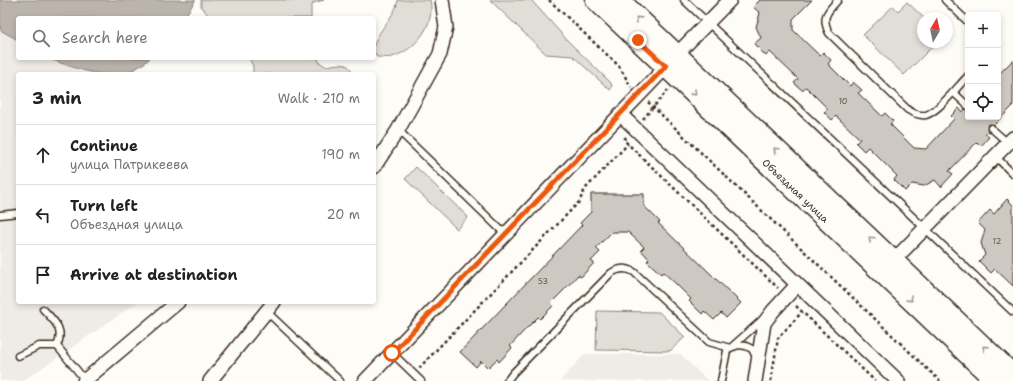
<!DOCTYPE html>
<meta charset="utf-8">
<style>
:root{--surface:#fff;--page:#f2f2f2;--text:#222;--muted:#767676;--line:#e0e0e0}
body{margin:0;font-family:"Shantell Sans",sans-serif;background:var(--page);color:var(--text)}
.controls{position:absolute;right:12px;top:12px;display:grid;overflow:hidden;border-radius:4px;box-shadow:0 2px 6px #0003}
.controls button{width:36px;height:36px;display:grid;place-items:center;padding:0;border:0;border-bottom:1px solid var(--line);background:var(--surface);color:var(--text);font:20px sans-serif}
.compass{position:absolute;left:917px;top:12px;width:36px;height:36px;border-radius:50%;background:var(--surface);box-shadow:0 2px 6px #0003;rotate:9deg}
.stop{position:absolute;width:12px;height:12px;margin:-9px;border:3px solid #ea580c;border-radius:50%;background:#fff}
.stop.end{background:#ea580c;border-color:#fff;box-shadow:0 1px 4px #0008}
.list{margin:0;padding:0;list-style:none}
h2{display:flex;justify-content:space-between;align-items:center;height:52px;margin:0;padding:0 16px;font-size:17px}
h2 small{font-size:13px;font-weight:400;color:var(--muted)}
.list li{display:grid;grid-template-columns:26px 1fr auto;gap:12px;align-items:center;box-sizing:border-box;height:60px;padding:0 16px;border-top:1px solid var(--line)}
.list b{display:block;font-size:15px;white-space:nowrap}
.list p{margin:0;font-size:13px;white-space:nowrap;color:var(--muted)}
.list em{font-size:13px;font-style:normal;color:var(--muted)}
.icon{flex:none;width:22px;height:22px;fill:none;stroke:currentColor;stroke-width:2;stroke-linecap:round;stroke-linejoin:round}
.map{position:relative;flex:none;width:1013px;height:381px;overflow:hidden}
.search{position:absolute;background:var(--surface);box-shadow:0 2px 6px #0003;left:16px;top:16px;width:360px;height:44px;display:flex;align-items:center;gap:10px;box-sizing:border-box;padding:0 14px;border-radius:4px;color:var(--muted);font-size:15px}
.panel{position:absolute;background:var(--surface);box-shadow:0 2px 6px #0003;left:16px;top:72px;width:360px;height:232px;border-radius:4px}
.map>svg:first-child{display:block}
.built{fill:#efece7}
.green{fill:#e1ded7;stroke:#8e847a}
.water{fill:#bbb4ad;stroke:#887d74}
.building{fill:#cdc8c2;stroke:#3b2a1e}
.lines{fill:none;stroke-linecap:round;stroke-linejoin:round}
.service-casing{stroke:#3b2a1e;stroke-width:9}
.minor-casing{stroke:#3b2a1e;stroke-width:16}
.primary-casing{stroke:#3b2a1e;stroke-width:23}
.path{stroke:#3b2a1e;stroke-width:2.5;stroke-dasharray:3 3;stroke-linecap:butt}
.service{stroke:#fdfcf7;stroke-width:6}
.minor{stroke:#fdfcf7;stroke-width:13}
.primary{stroke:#fdfcf7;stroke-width:20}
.oneway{stroke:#9c938a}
.route{stroke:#ea580c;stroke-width:5}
.labels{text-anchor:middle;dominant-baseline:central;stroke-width:3;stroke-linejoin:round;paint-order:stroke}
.number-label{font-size:8px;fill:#605247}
.street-label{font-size:10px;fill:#3b2a1e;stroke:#fdfcf7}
</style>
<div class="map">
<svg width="1013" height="381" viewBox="0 0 1013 381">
<rect width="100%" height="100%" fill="#fdfcf7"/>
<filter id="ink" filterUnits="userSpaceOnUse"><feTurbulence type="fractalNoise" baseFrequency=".025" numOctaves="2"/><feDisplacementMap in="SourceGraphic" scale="8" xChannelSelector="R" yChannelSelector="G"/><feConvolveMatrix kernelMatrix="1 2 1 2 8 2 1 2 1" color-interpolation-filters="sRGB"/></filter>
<g filter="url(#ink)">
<path class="built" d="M0,30L18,40V58H48L83,72L95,74H18V302H138L23,381H0Z
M585,354H680L708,381H560Z"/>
<path class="green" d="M201,0H324L313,3L311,8V18H211L201,7Z
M398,0H430C436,24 416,50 392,57C388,58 382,57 377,57C364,41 396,19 398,0Z
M490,0H531L568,41L611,83L612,87L610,90L573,56L546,54Z
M907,2L924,18L923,42H931L934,45L904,75L863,35L893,6L898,11Z
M249,58H318L319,62L325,66C335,65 345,61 351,69L350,74H253V66Z
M416,167L468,217L457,229L405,179Z
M597,311L659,312L685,337L670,351L596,350Z"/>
<path class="water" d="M0,0H195V1L184,18H18V40L0,30Z
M48,58H150C121,87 81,71 48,58Z"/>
<path class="building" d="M760,0H812L793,19V30L820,56L823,52L831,60L828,64L850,86L853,82L862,90L858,93L882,116L885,113L893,121L890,124L914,148L926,149L954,119L951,116L959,108L962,112L965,109L968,110V117H998V75L1013,60V106L994,125H988V131L985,134L989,137L981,146L977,142L949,171L953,174L941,187L935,180L924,186L912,184L905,191L894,180L897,176L868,147L864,151L856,143L860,139L836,116L832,120L824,112L828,109L806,87L802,90L794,83L798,79L770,52L766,56L754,44L761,38L756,27L760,13L753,7Z
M591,194H644V206L660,222L658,223L741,303L726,318L721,313L714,320L704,311L702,314L689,301L691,299L675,283L663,272L661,274L647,261L649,259L641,250L644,247L628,232H612L596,248L600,252L591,261L594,263L581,277L578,275L563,291L551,303L553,306L540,319L538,317L522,333L510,346L512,348L499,362L497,359L488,368L481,361L476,367L460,352L582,225L580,223L591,212Z
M1007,199L1013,205V286L995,269L991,273L979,261L985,255L981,243L985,230L978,223L990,210L994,214Z"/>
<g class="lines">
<defs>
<path id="service" d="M684,0L1013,312
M838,0C827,12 821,17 829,33L908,110C913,113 919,116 926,115C939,111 958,86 968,76
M945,0L968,22
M953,92L968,106
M991,128L1008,143
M398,130L505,234
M995,156L1013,174
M0,215L18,213
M43,309C54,321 65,329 57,346L85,380
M266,311L340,381
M392,353L421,381
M18,356L39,346H57
M507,381L513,373L611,273C619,268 626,267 634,272L709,342L730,348L739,345L746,346L752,349L756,357
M721,381L727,351L763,319"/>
<path id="minor" d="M676,55L730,0
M620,114L898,381
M374,167L398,130L440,54L446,27L442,0
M893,261L1013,138
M84,381L178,302
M210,381L274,302
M365,381L666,67
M755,381L764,323L773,311L797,285"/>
<g id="primary">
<path id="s1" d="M596,0L996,381"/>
<path d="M619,0L1013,375"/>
</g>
</defs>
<use href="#service" class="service-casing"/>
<use href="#minor" class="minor-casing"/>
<use href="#primary" class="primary-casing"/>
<path class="path" d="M549,0L619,66L631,87
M648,102L940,381
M643,119L668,90
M626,137L624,140L628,144L778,288
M796,306L875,381
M419,368L579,202L585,189L628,144
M771,381L778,338L802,312"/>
<use href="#service" class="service"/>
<use href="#minor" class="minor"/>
<use href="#primary" class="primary"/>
</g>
<defs><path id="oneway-chevron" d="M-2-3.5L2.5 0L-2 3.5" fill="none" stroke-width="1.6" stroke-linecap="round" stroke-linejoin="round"/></defs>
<g class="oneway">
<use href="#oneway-chevron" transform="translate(638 19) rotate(-136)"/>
<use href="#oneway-chevron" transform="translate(694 93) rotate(44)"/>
<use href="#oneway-chevron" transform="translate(776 150) rotate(-137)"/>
<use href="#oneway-chevron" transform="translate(871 239) rotate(-137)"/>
<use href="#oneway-chevron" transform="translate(910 299) rotate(44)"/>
<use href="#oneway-chevron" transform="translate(985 348) rotate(-136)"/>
</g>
</g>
<g class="lines" filter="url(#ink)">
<path class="route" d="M392,353L666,66L638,40"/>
</g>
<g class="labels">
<g class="number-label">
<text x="843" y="101">10</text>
<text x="997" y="241">12</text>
<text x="543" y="281">53</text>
</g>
<g class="street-label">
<text stroke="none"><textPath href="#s1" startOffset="276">Объездная улица</textPath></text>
</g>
</g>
</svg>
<div class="controls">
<button>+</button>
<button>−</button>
<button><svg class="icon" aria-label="locate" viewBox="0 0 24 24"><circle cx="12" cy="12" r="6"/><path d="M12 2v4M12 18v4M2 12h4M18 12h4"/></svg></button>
</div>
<svg class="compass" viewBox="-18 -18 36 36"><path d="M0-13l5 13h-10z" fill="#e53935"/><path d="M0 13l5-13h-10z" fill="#767676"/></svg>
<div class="stop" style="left:392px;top:353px"></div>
<div class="stop end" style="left:638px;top:40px"></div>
<div class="search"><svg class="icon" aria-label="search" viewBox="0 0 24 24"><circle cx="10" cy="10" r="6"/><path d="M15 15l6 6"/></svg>Search here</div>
<section class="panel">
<h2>3 min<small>Walk · 210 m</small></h2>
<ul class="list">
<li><svg class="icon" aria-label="ahead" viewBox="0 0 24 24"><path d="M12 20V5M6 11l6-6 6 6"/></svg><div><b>Continue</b><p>улица Патрикеева</p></div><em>190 m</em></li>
<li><svg class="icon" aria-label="left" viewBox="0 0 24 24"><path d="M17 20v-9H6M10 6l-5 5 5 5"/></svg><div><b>Turn left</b><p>Объездная улица</p></div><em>20 m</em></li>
<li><svg class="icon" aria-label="arrive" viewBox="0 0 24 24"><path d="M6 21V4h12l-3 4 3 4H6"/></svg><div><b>Arrive at destination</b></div></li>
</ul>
</section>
</div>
